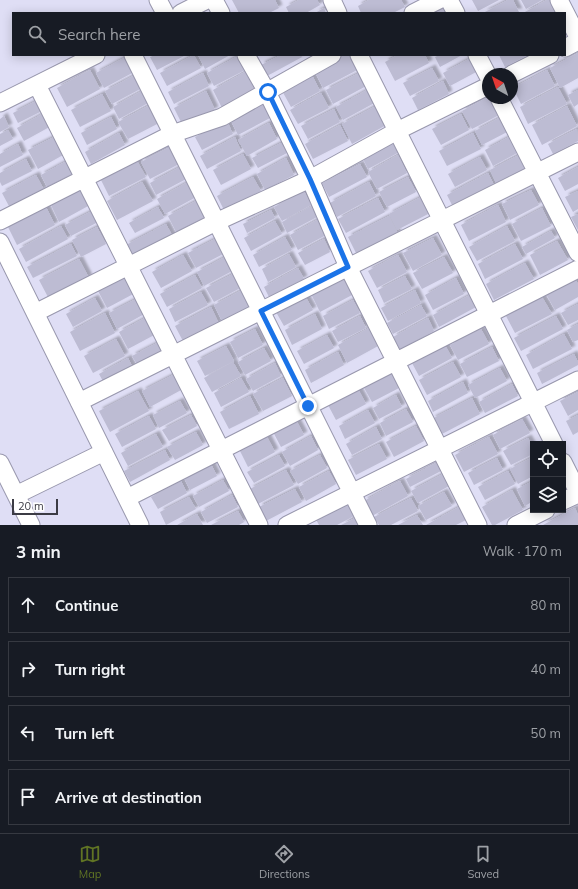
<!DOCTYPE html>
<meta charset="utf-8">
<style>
:root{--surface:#171b24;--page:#20242c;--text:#f1f3f6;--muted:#9ea1a6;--line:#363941;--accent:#607424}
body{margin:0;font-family:Mulish,sans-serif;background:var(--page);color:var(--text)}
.controls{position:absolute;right:12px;bottom:12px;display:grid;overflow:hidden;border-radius:0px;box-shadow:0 2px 10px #0003}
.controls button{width:36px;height:36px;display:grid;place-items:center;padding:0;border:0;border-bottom:1px solid var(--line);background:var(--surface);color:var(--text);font:20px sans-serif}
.compass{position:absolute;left:482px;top:68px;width:36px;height:36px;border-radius:50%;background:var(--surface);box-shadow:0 2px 10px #0003;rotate:320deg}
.scale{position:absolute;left:12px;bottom:10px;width:46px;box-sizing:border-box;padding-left:4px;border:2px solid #3b3b44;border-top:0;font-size:11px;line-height:14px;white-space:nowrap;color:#3b3b44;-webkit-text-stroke:3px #fff;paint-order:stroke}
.stop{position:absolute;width:12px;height:12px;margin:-9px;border:3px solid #1a73e8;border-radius:50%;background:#fff}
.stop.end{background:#1a73e8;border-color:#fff;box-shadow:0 1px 4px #0008}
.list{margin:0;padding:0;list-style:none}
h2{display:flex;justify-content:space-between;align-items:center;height:52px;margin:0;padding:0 16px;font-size:17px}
h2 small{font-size:13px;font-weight:400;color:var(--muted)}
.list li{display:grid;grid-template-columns:26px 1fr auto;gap:12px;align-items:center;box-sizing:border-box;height:56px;margin:0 8px 8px;padding:0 8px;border:1px solid var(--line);border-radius:0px}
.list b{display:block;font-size:15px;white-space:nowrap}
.list em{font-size:13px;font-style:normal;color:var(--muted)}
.icon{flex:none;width:22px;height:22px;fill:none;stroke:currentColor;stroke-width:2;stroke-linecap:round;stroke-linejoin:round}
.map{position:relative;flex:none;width:578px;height:525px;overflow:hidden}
.search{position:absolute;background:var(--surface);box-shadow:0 2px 10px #0003;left:12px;right:12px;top:12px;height:44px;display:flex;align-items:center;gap:10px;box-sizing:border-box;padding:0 14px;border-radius:0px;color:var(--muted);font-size:15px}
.sheet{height:308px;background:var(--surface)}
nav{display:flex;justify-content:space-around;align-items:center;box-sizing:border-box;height:56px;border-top:1px solid var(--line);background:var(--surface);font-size:11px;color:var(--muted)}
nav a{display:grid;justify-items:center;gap:2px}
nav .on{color:var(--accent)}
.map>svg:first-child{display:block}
.building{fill:#bdbcd3;filter:url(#shadow)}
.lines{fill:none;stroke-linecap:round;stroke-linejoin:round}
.minor-casing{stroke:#9897ad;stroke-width:19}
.minor{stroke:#fff;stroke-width:17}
.route{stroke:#1a73e8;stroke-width:5}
</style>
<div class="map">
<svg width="578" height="525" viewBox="0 0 578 525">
<defs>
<filter id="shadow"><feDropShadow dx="3.5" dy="-3.5" stdDeviation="1" flood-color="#0004"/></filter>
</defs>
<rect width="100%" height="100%" fill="#dfdef5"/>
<path class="building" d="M232,0H275L279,8L269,13H239Z
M299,0H317L320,5L306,13H289L286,7Z
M369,0H401L405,7L393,13H361L358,6Z
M472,0H499L478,11Z
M508,0H513L519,12L483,13Z
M521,0H542L526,9Z
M547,0H552L560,13H523Z
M445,2L451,13H424Z
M324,8L326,13H315Z
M578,53V78L560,88L550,68Z
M155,55H186L157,70L150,57Z
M194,55L201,68L167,86L160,73Z
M198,55H230L205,69Z
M281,55H301L302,57L267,76L261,65Z
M337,55H352L359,69L323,88L313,68Z
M398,55H425L429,63L395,81L385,62Z
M439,55H462L440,67L435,57Z
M499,55H528L505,67Z
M238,56L245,70L214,86L207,73Z
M126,57L134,72L104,88L96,73Z
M471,58L478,71L450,86L443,73Z
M432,68L439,81L410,96L403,83Z
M90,70L100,89L67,107L57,88Z
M547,70L555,86L521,104L513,88Z
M245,72L257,94L224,112L213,90Z
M361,72L368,85L333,104L326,90Z
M203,73L209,86L174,104L168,92Z
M311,73L320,91L291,107L281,89Z
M137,74L144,87L112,104L105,91Z
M443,81L449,94L418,110L412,98Z
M558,87L567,104L528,124L520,107Z
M371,88L378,101L343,120L336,107Z
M578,90V104L574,107L568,95Z
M142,91L148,103L119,119L113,107Z
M206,91L215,110L183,126L174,108Z
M321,93L329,108L298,124L290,110Z
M102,94L111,111L80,127L71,110Z
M488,97L493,98L501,114L472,129L462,111Z
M260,100L270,118L238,135L229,117Z
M36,101L42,111L18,123L13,113Z
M150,105L159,123L128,139L118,122Z
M378,105L388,124L352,144L342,124Z
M567,106L577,126L542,145L532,125Z
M334,109L340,122L308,139L301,126Z
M46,112L53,125L24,141L17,128Z
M461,114L469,130L441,145L432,129Z
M4,116L9,127L0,132V119Z
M111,117L117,129L87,145L81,133Z
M501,117L509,131L482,145L475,131Z
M227,121L233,134L202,150L195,137Z
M269,123L277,139L247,156L238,140Z
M340,125L348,141L313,159L305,144Z
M577,129L578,141L553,154L548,144Z
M8,130L13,139L0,146V134Z
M119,133L125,145L91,164L85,152Z
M473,133L481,149L447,166L439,151Z
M395,135L403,150L368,169L360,153Z
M54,137L63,155L38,169L28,150Z
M235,137L241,151L207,169L200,156Z
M509,137L517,153L493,166L485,150Z
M281,143L287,153L258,168L252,158Z
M18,144L23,155L0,167V154Z
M172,146L181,163L150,179L141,162Z
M243,154L251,169L221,185L213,170Z
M398,155L407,173L377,189L368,172Z
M519,155L526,169L497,185L490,170Z
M480,157L487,170L455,187L448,174Z
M286,158L294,175L265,190L257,174Z
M26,159L32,171L2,186L0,182V173Z
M136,159L146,177L109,196L100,178Z
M65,162L72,174L47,187L41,175Z
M360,164L367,177L329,197L322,183Z
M182,166L188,178L156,195L150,183Z
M578,167V184L565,191L558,178Z
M488,173L495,187L454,209L447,195Z
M36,175L44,190L10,208L2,193Z
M253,177L261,191L224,210L217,196Z
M408,177L416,192L387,207L379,192Z
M190,181L198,196L165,214L157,199Z
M142,182L153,201L117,220L107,201Z
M369,182L376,196L337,217L330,203Z
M80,190L88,206L59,222L51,205Z
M531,190L539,205L510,220L502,204Z
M304,191L311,205L282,221L274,207Z
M578,191V209L573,212L565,197Z
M421,197L430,213L397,230L389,214Z
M378,198L385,212L346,233L338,219Z
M198,200L207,216L176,232L168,216Z
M43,201L55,225L17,245L5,221Z
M498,205L506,222L469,241L461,225Z
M312,206L317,217L287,233L282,222Z
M158,207L164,218L135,233L129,223Z
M542,208L551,226L521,241L512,224Z
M94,210L100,221L71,236L65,225Z
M271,210L275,218L247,233L243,224Z
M578,214V230L571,217Z
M389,216L398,234L357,255L348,237Z
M317,220L326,235L298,250L290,235Z
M275,221L282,234L251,251L244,238Z
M166,224L174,239L134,260L126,245Z
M61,226L68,239L26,262L19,249Z
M507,226L515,241L477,261L469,247Z
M97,227L106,244L81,257L72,240Z
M551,231L555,238L526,254L522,247Z
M219,237L227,252L196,268L188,253Z
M285,237L292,250L259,267L253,255Z
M433,238L442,255L413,271L403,253Z
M324,239L330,252L305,265L298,253Z
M557,241L568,260L540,275L530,255Z
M71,244L77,256L33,278L27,267Z
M515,244L523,259L485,279L478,264Z
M289,254L296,267L268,282L262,269Z
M183,255L192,271L161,288L152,272Z
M398,255L407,272L377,288L368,271Z
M227,256L234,270L204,286L197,272Z
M444,257L453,273L422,289L413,273Z
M79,259L89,278L49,299L39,280Z
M525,263L534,279L494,300L486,284Z
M298,268L304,279L269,297L264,287Z
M237,272L244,286L214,302L206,288Z
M125,275L135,293L107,308L97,289Z
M195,275L202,288L167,307L160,294Z
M405,276L412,289L384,303L378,290Z
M343,277L352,295L320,312L311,294Z
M456,278L464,294L433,310L425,295Z
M575,279L578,284V297L555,310L546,294Z
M246,288L255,304L222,321L214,305Z
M415,290L421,303L388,321L381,308Z
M201,292L208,305L175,322L169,309Z
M470,295L476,307L439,327L433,315Z
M305,296L313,310L284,326L276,312Z
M140,297L148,312L117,329L109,313Z
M542,297L552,314L515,333L506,316Z
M95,298L102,311L73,327L66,314Z
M353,300L360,313L329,329L323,316Z
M578,304V320L568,325L561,313Z
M421,305L427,316L393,334L387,323Z
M211,307L219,324L184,343L175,326Z
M105,313L115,333L80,351L70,332Z
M315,314L322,329L292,345L285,330Z
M360,316L366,328L338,342L332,331Z
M556,316L563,329L521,351L514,338Z
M147,317L156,334L128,349L119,332Z
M428,318L434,331L400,350L393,337Z
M578,324V340L573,342L567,330Z
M369,328L378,346L347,363L338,345Z
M255,329L263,345L238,358L230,342Z
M481,329L489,344L458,360L450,345Z
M564,334L572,349L533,369L526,355Z
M327,335L334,348L304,364L297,351Z
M116,339L125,356L93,373L84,356Z
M163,340L169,350L138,366L132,356Z
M445,345L452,358L419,376L412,363Z
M226,346L234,361L205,376L197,361Z
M492,347L499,361L467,377L460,364Z
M264,348L271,361L245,375L238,362Z
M338,352L344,365L311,383L305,370Z
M574,354L578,362V365L542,384L537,373Z
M128,358L134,370L105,385L99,374Z
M233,362L241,376L212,392L204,378Z
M453,362L461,377L427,395L419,380Z
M275,363L281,376L253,391L246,379Z
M500,368L507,381L475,398L468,385Z
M390,371L399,388L372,402L363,386Z
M173,375L181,390L150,407L142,391Z
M241,378L249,392L221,407L214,393Z
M283,378L292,396L263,411L253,394Z
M463,382L468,393L433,412L428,401Z
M512,384L518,396L485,413L479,402Z
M358,389L366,404L336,420L328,405Z
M138,391L149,411L110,432L99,411Z
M578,392V410L568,416L560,401Z
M396,395L402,407L379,419L373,408Z
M250,396L259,414L229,429L220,412Z
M472,398L480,414L440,435L432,419Z
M180,401L187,413L159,428L153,415Z
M406,409L413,422L386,436L380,423Z
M368,410L375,423L345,439L339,426Z
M191,415L197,426L169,441L162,430Z
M578,415V432L573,435L566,421Z
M149,416L156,429L122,447L115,434Z
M295,418L304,435L281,447L272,430Z
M522,419L530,433L500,449L493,435Z
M416,426L424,441L394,457L386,442Z
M376,427L382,439L352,455L346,444Z
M196,432L203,445L175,460L167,447Z
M156,434L163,447L128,466L121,453Z
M266,435L275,452L248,467L239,449Z
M311,436L318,450L290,466L282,452Z
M489,437L498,454L464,472L455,455Z
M528,438L533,447V454L511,465L503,451Z
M379,444L387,459L356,475L348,460Z
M165,450L170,460L130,482L124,471Z
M279,455L285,466L254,483L247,472Z
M320,455L327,468L298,484L290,471Z
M533,457V476L518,484L510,469Z
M497,458L503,470L474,485L468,473Z
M210,462L217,476L190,490L183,476Z
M436,463L441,471L410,487L406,479Z
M286,470L294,485L258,504L250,489Z
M329,471L336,484L306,501L299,487Z
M508,471L515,484L485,500L478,487Z
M443,474L449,486L418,503L411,491Z
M223,480L229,491L199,507L193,496Z
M181,481L187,493L158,509L151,497Z
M400,481L408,496L372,516L364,501Z
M533,481V501L525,506L517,489Z
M295,489L302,502L266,521L259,507Z
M512,490L523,510L495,525H492L482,507Z
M444,492L452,506L426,520L418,506Z
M232,495L238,507L207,523L201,512Z
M189,497L196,509L166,525L160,512Z
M411,498L418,511L391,525H379L374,517Z
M345,499L354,516L337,525H319L314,516Z
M459,507L466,520L456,525H426Z
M575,508L578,515V525H543Z
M238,511L244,522L239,525H211Z
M197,514L203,525H177Z
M417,515L423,525H398Z
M355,518L359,525H341Z"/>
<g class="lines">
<defs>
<path id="minor" d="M158,0L165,13
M214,0L221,13
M332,0L338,13
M449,0L456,13
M559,0L578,37
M181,13L207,0
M413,13L439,0
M565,48L578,41
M133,55L368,525
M246,55L267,92L310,179L348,267L478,525
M359,55L554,444
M477,55L488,76
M512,74L550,55
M37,85L259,525
M499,98L578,253
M0,103L96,55
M0,221L172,134L222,117L332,55
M0,242L140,525
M35,313L216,222L310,179L397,131L488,86
M79,402L578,152
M563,462L578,492
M0,463L31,525
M16,495L104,452
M127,498L578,269
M563,501L578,494
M287,525L578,380
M516,525L546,510"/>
</defs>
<use href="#minor" class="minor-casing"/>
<use href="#minor" class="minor"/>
</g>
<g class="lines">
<path class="route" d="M268,92L310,179L348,267L261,311L308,406"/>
</g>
</svg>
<div class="controls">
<button><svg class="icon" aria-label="locate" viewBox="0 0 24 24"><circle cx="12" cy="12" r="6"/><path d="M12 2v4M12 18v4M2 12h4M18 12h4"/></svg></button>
<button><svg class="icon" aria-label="layers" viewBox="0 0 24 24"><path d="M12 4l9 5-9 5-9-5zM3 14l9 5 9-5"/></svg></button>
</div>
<svg class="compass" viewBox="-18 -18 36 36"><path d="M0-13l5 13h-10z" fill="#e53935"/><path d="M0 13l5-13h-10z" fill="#9ea1a6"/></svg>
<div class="scale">20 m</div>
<div class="stop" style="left:268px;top:92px"></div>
<div class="stop end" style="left:308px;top:406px"></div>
<div class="search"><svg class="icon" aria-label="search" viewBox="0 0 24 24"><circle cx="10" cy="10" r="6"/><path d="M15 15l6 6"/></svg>Search here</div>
</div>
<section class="sheet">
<h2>3 min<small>Walk · 170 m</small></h2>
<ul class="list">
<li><svg class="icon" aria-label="ahead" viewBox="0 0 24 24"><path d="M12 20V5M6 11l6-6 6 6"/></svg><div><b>Continue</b></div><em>80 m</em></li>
<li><svg class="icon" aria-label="right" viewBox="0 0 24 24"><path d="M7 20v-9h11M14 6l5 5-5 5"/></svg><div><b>Turn right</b></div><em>40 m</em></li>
<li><svg class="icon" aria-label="left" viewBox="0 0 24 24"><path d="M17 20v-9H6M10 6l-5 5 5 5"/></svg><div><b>Turn left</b></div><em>50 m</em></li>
<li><svg class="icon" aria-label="arrive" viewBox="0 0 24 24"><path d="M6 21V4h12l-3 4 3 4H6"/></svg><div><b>Arrive at destination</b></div></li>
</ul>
</section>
<nav>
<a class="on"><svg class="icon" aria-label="map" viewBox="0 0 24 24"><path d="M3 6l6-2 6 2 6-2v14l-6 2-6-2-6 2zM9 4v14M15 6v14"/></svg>Map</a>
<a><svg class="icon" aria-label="directions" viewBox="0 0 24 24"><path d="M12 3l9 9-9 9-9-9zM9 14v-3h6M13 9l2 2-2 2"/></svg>Directions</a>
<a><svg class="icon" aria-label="saved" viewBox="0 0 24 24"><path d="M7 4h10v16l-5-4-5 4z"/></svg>Saved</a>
</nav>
